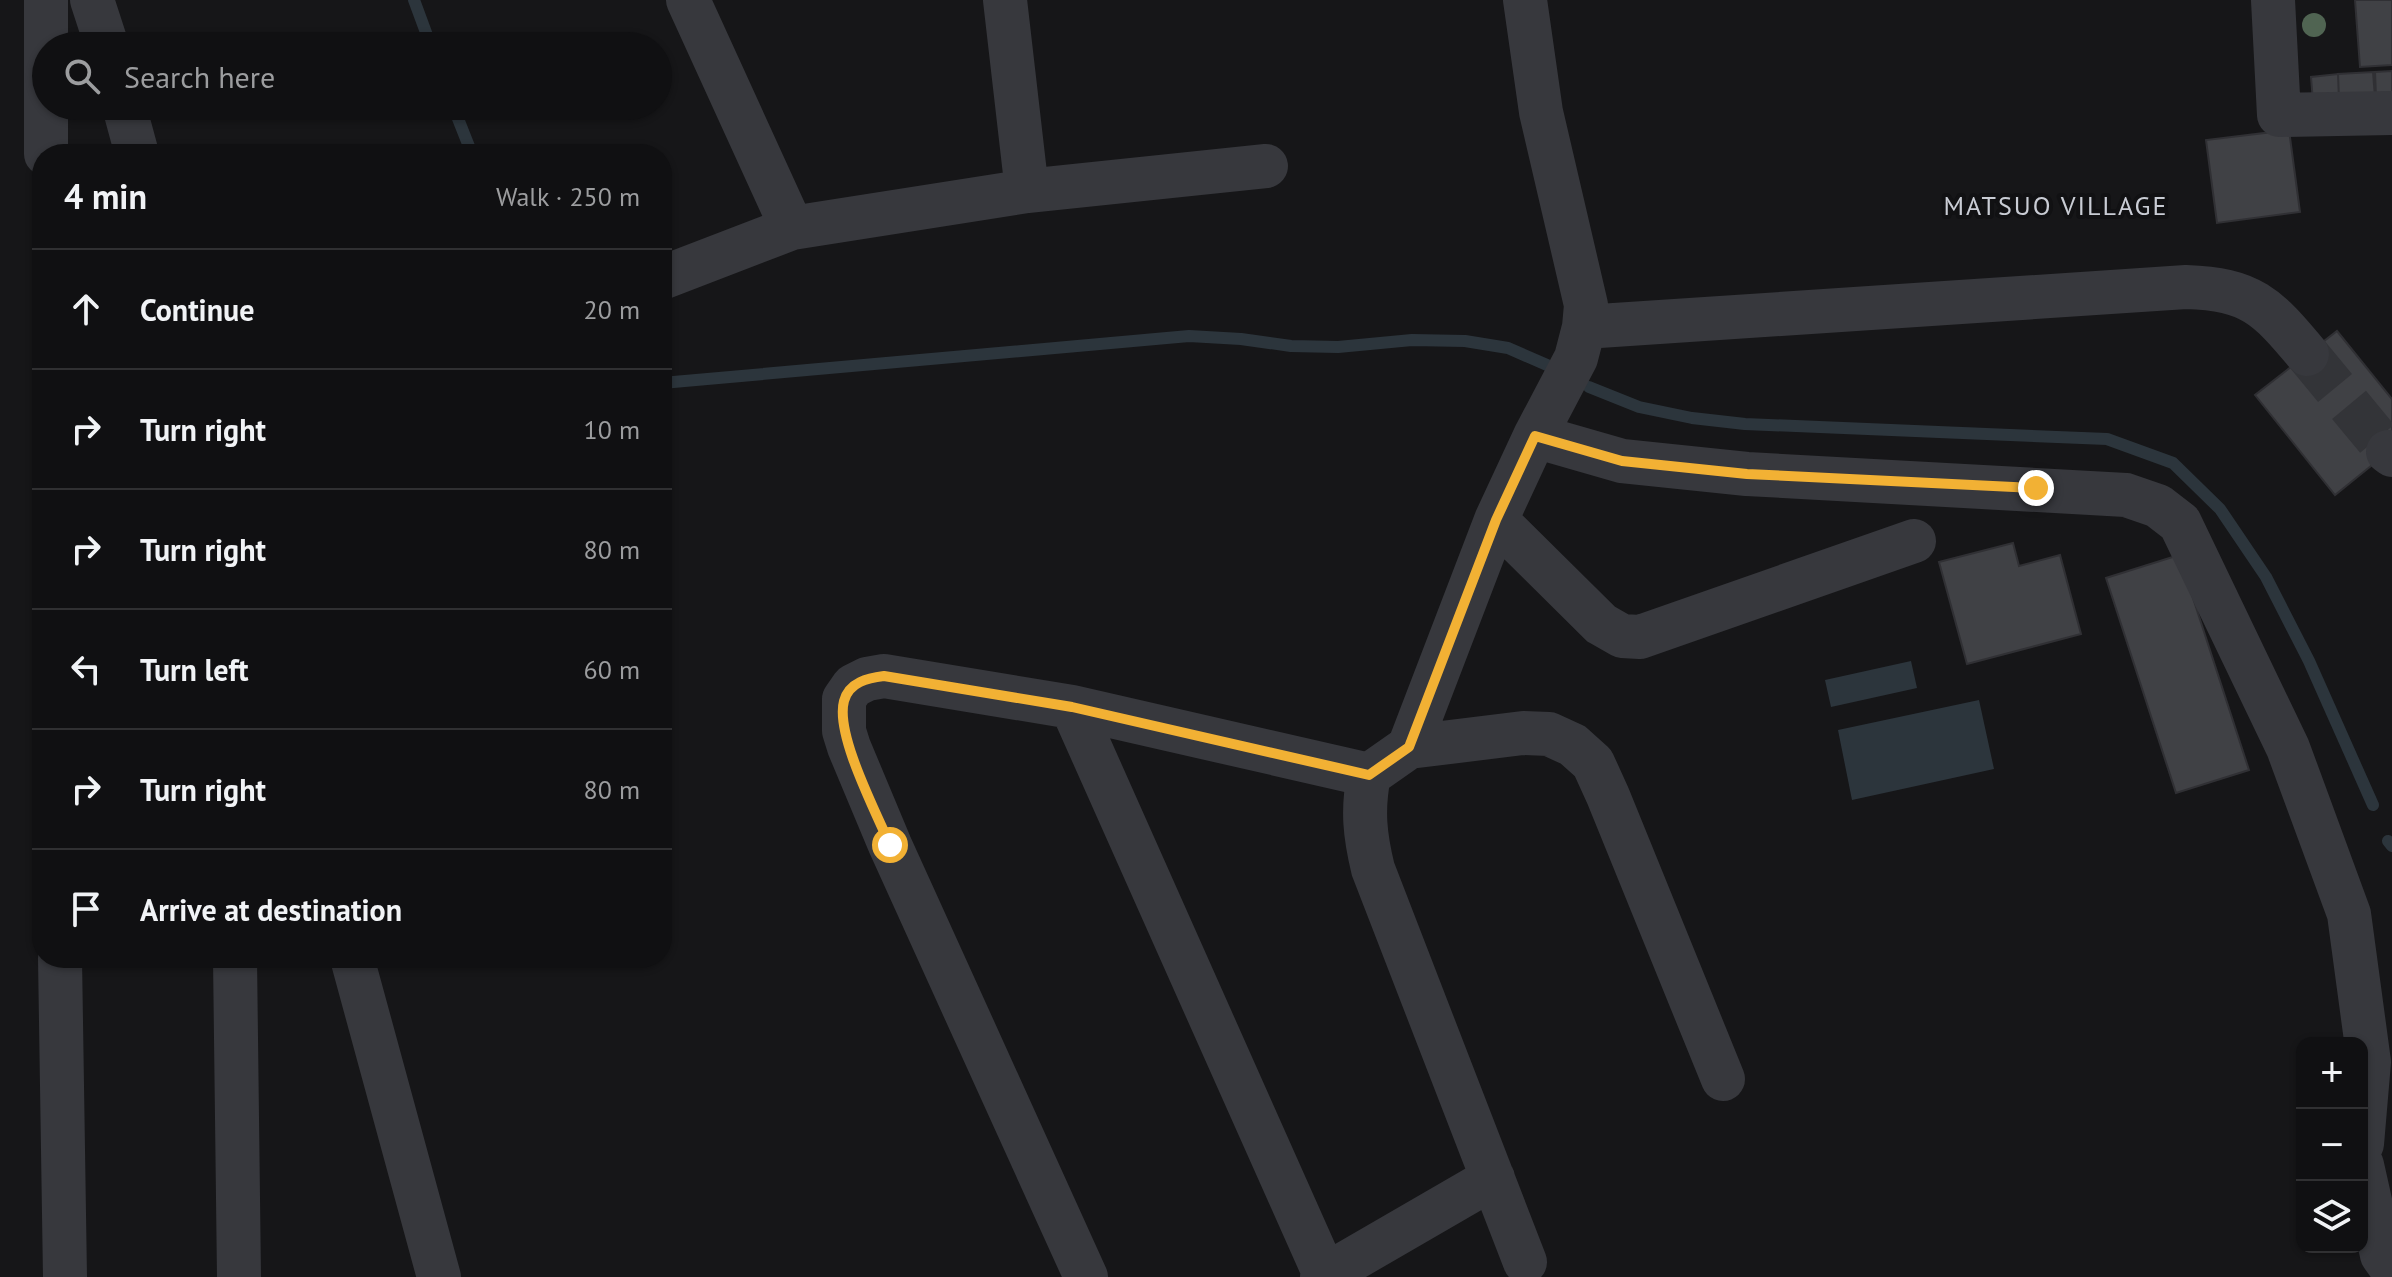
<!DOCTYPE html>
<meta charset="utf-8">
<style>
:root{--surface:#101012;--page:#19191b;--text:#f1f3f6;--muted:#9c9d9f;--line:#303032}
body{margin:0;font-family:"PT Sans",sans-serif;background:var(--page);color:var(--text)}
.controls{position:absolute;right:24px;bottom:24px;display:grid;overflow:hidden;border-radius:16px;box-shadow:0 2px 6px #0004}
.controls button{width:72px;height:72px;display:grid;place-items:center;padding:0;border:0;border-bottom:2px solid var(--line);background:var(--surface);color:var(--text);font:40px sans-serif}
.stop{position:absolute;width:24px;height:24px;margin:-18px;border:6px solid #f2b134;border-radius:50%;background:#fff}
.stop.end{background:#f2b134;border-color:#fff;box-shadow:0 2px 8px #0008}
.list{margin:0;padding:0;list-style:none}
h2{display:flex;justify-content:space-between;align-items:center;height:104px;margin:0;padding:0 32px;font-size:34px}
h2 small{font-size:26px;font-weight:400;color:var(--muted)}
.list li{display:grid;grid-template-columns:52px 1fr auto;gap:24px;align-items:center;box-sizing:border-box;height:120px;padding:0 32px;border-top:2px solid var(--line)}
.list b{display:block;font-size:30px;white-space:nowrap}
.list em{font-size:26px;font-style:normal;color:var(--muted)}
.icon{flex:none;width:44px;height:44px;fill:none;stroke:currentColor;stroke-width:2;stroke-linecap:round;stroke-linejoin:round}
.map{position:relative;flex:none;width:2392px;height:1277px;overflow:hidden}
.search{position:absolute;background:var(--surface);box-shadow:0 2px 6px #0004;left:32px;top:32px;width:640px;height:88px;display:flex;align-items:center;gap:20px;box-sizing:border-box;padding:0 28px;border-radius:44px;color:var(--muted);font-size:30px}
.panel{position:absolute;background:var(--surface);box-shadow:0 2px 6px #0004;left:32px;top:144px;width:640px;height:824px;border-radius:32px}
.map>svg:first-child{display:block}
.water{fill:#2c353c}
.lines{fill:none;stroke-linecap:round;stroke-linejoin:round}
.stream{stroke:#2c353c;stroke-width:12}
.building{fill:#404145;stroke:#303034;stroke-width:2}
.minor-tunnel{stroke:#333438;stroke-width:44;stroke-dasharray:44 22;stroke-linecap:butt}
.minor{stroke:#37383d;stroke-width:44}
.tree{fill:#506452}
.route{stroke:#f2b134;stroke-width:10}
.labels{text-anchor:middle;dominant-baseline:central;stroke-width:8;stroke-linejoin:round;paint-order:stroke}
.neighbourhood-label{font-size:26px;letter-spacing:2px;fill:#c9ccd4;stroke:#111113}
</style>
<div class="map">
<svg width="2392" height="1277" viewBox="0 0 2392 1277">
<rect width="100%" height="100%" fill="#161618"/>
<path class="water" d="M1911,661L1917,688L1831,707L1825,680Z
M1979,700L1994,769L1852,800L1838,730Z"/>
<g class="lines">
<path class="stream" d="M414,0L431,46
M453,106L472,154
M662,383L1189,336L1241,339L1291,346L1338,347L1412,340L1465,341L1508,348L1547,365
M1589,387L1639,407L1692,418L1745,424L2107,439L2173,463L2220,509L2266,577L2309,661L2373,805
M2388,841L2392,846"/>
</g>
<path class="building" d="M2355,0H2392V65L2360,67Z
M2392,71V96L2376,97L2375,72Z
M2373,72L2375,97L2339,100L2338,74Z
M2338,74L2339,100L2313,102L2311,77Z
M2289,130L2300,212L2217,223L2206,140Z
M2337,331L2392,399V449L2335,495L2255,395Z
M2013,543L2019,566L2060,555L2081,634L1967,664L1939,562Z
M2179,555L2249,770L2176,793L2106,578Z"/>
<g class="lines">
<path class="minor-tunnel" d="M2307,354L2388,452"/>
<path class="minor" d="M92,0L107,46
M688,0L792,228
M1005,0L1027,191
M2273,0L2279,115L2392,113
M124,106L137,154
M46,154V0
M662,278L792,228L1027,191L1266,166
M1584,327L2186,287C2251,289 2267,306 2307,354
M1535,436L1622,461L1747,474L2126,495L2158,506L2180,523L2288,748L2349,914L2369,1062L2362,1144
M2388,452L2392,455
M1496,520L1601,624L1622,636L1640,637L1914,541
M1072,707L1325,1275
M1409,747L1496,520L1535,436L1576,358L1584,327L1586,305L1541,112L1525,0
M60,958L65,1277
M235,958L239,1277
M352,958L439,1277
M2362,1165L2382,1255L2392,1269
M1525,1262L1373,869C1365,836 1362,810 1369,775L1409,747L1523,733L1549,734L1573,745L1593,763L1608,796L1723,1079
M1086,1277L890,845L849,747L844,731V699L853,686L867,679L884,676L1072,707L1369,775
M1322,1277L1493,1178"/>
</g>
<circle class="tree" cx="2314" cy="25" r="12"/>
<g class="lines">
<path class="route" d="M890,845C876,812 835,734 844,701C849,682 868,678 884,676L1072,707L1369,775L1409,747L1496,520L1535,436L1622,461L1747,474L2036,488"/>
</g>
<g class="labels">
<g class="neighbourhood-label">
<text x="2056" y="205">MATSUO VILLAGE</text>
</g>
</g>
</svg>
<div class="controls">
<button>+</button>
<button>−</button>
<button><svg class="icon" aria-label="layers" viewBox="0 0 24 24"><path d="M12 4l9 5-9 5-9-5zM3 14l9 5 9-5"/></svg></button>
</div>
<div class="stop" style="left:890px;top:845px"></div>
<div class="stop end" style="left:2036px;top:488px"></div>
<div class="search"><svg class="icon" aria-label="search" viewBox="0 0 24 24"><circle cx="10" cy="10" r="6"/><path d="M15 15l6 6"/></svg>Search here</div>
<section class="panel">
<h2>4 min<small>Walk · 250 m</small></h2>
<ul class="list">
<li><svg class="icon" aria-label="ahead" viewBox="0 0 24 24"><path d="M12 20V5M6 11l6-6 6 6"/></svg><div><b>Continue</b></div><em>20 m</em></li>
<li><svg class="icon" aria-label="right" viewBox="0 0 24 24"><path d="M7 20v-9h11M14 6l5 5-5 5"/></svg><div><b>Turn right</b></div><em>10 m</em></li>
<li><svg class="icon" aria-label="right" viewBox="0 0 24 24"><path d="M7 20v-9h11M14 6l5 5-5 5"/></svg><div><b>Turn right</b></div><em>80 m</em></li>
<li><svg class="icon" aria-label="left" viewBox="0 0 24 24"><path d="M17 20v-9H6M10 6l-5 5 5 5"/></svg><div><b>Turn left</b></div><em>60 m</em></li>
<li><svg class="icon" aria-label="right" viewBox="0 0 24 24"><path d="M7 20v-9h11M14 6l5 5-5 5"/></svg><div><b>Turn right</b></div><em>80 m</em></li>
<li><svg class="icon" aria-label="arrive" viewBox="0 0 24 24"><path d="M6 21V4h12l-3 4 3 4H6"/></svg><div><b>Arrive at destination</b></div></li>
</ul>
</section>
</div>
